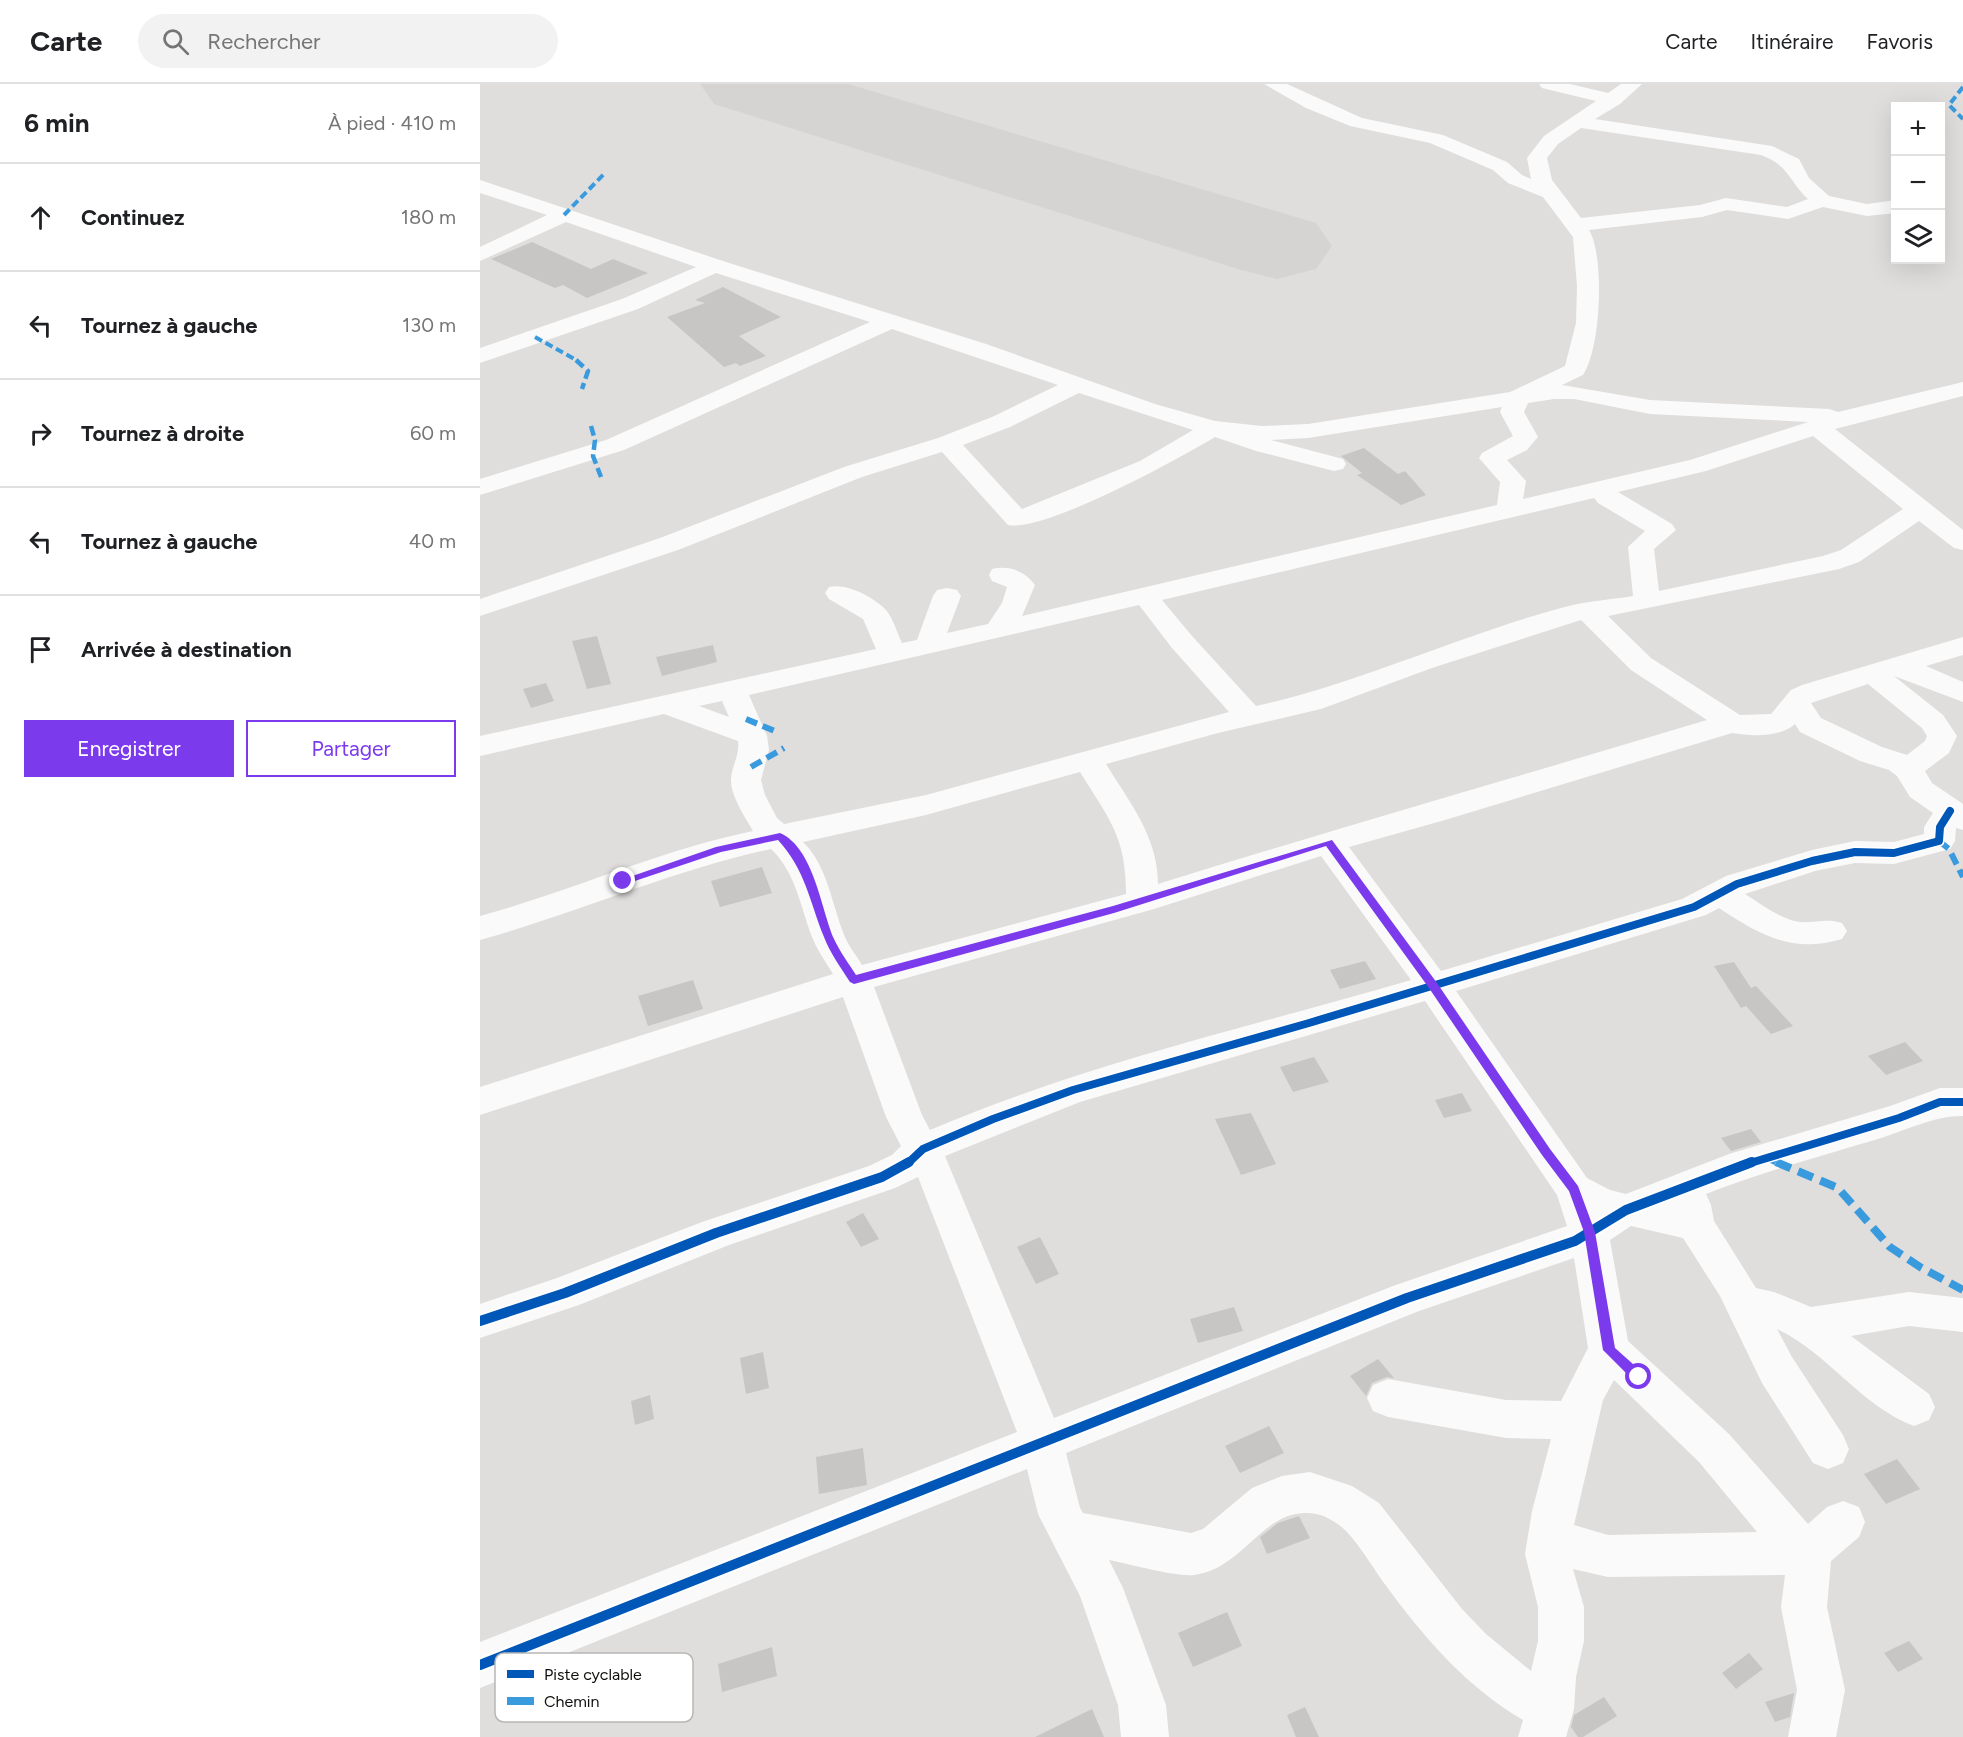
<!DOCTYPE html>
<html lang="fr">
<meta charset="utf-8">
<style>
:root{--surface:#fff;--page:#f2f2f2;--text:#202124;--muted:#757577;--line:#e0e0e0;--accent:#7c3aed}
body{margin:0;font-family:Figtree,sans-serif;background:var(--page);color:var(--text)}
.controls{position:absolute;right:18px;top:18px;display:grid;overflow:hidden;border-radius:0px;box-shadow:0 6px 24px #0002}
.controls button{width:54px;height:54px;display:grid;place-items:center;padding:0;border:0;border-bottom:2px solid var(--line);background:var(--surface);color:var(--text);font:30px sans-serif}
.stop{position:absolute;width:18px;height:18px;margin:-14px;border:4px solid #7c3aed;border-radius:50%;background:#fff}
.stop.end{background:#7c3aed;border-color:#fff;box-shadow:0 2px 6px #0008}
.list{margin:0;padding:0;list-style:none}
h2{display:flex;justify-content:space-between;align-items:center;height:78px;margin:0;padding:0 24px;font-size:26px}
h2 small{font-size:20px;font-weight:400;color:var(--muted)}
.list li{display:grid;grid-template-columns:39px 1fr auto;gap:18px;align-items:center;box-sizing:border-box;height:108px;padding:0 24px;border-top:2px solid var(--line)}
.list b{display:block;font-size:22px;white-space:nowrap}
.list em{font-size:20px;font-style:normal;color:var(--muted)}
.actions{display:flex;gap:12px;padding:18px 24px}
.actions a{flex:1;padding:14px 0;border:2px solid var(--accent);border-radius:0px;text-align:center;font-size:21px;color:var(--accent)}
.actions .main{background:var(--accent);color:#fff}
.icon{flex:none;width:33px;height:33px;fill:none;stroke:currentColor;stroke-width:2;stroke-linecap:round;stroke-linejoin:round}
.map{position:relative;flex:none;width:1483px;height:1653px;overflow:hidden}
header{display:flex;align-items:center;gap:36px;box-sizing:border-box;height:84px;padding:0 30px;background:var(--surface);border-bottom:2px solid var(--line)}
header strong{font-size:28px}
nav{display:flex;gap:33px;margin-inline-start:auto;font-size:21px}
.search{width:420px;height:54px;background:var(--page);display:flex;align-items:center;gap:15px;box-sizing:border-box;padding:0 21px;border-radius:33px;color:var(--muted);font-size:22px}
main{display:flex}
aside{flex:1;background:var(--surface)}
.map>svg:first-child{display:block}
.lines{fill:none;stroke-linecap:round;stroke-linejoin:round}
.runway{fill:#d5d4d2;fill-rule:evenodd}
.building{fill:#c7c6c4}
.minor{fill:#fafafa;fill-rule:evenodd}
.quiet-far3{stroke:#3a9ade;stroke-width:4;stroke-dasharray:8 4;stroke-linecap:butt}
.quiet-far2{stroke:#3a9ade;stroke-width:4.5;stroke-dasharray:10 4.5;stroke-linecap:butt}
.quiet-far1{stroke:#3a9ade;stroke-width:6;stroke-dasharray:12 6;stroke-linecap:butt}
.quiet{stroke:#3a9ade;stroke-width:8;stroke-dasharray:16 8;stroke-linecap:butt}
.cycleway-far1-casing{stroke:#fff;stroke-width:11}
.cycleway-casing{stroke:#fff;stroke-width:14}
.cycleway-far1{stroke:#0057b8;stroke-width:8}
.cycleway{stroke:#0057b8;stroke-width:10}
.route{fill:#7c3aed}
.key{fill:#fff;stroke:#b7b7b6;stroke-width:1.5}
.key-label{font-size:16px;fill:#0f0f0d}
</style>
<header>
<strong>Carte</strong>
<div class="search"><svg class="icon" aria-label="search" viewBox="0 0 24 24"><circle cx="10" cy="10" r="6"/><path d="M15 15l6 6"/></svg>Rechercher</div>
<nav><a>Carte</a><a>Itinéraire</a><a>Favoris</a></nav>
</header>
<main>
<aside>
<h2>6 min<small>À pied · 410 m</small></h2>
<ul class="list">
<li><svg class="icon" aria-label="ahead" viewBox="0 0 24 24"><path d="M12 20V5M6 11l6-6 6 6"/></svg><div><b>Continuez</b></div><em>180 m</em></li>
<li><svg class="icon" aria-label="left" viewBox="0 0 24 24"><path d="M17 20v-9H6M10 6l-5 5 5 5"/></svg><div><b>Tournez à gauche</b></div><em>130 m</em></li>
<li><svg class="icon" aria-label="right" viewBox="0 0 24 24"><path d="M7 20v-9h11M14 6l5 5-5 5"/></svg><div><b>Tournez à droite</b></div><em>60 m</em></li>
<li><svg class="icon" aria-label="left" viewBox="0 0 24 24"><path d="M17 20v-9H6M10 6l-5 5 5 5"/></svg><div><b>Tournez à gauche</b></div><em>40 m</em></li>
<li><svg class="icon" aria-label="arrive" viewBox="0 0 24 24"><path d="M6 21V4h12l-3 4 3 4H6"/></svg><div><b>Arrivée à destination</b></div></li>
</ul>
<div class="actions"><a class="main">Enregistrer</a><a>Partager</a></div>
</aside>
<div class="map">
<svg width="1483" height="1653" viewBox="0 0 1483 1653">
<rect width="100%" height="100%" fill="#e0dedc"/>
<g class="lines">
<path class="runway" d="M220,0H368L836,139L852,162L836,185L797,195L758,185L234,20Z"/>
</g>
<path class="building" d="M52,158L111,185L133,175L168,189L107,214L83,201L75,204L11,175Z
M243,203L301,233L259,252L286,272L260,282L256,279L244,283L187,233L225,219L215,216Z
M884,364L918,390L925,387L946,411L921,421L877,391L882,389L861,372Z
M117,552L131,600L107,605L92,557Z
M233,561L237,578L182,592L176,573Z
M66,599L74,617L51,624L43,605Z
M282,783L292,809L240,823L231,797Z
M885,877L896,895L860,905L850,886Z
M1254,878L1271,904L1276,902L1313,942L1291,950L1266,922L1261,924L1234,882Z
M213,896L223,925L168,942L158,912Z
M1425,958L1443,977L1406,991L1388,972Z
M834,973L849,998L813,1008L800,983Z
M982,1009L992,1027L964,1034L955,1016Z
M771,1029L796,1080L761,1091L735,1035Z
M1271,1045L1281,1058L1251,1067L1241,1054Z
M383,1129L399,1155L381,1163L366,1138Z
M560,1153L579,1190L556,1200L537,1163Z
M754,1223L763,1247L718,1259L710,1235Z
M283,1268L289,1304L266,1310L260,1274Z
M898,1275L914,1294L907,1293L892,1299L886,1312L870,1292Z
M170,1311L174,1335L155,1341L151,1317Z
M789,1342L804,1369L760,1389L745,1362Z
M383,1364L387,1401L339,1410L336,1373Z
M1417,1375L1440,1405L1406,1420L1384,1390Z
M819,1432L830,1454L787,1470L780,1453L798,1439Z
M747,1528L762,1562L713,1583L698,1549Z
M1429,1557L1443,1575L1418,1588L1404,1569Z
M292,1563L297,1592L242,1608L238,1580Z
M1269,1569L1283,1585L1256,1605L1242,1589Z
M183,1601L185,1623L135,1639L133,1617Z
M1314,1609L1310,1633L1295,1638L1285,1618Z
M1124,1613L1137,1632L1103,1653H1098L1091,1643L1094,1631Z
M825,1623L839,1653H816L807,1631Z
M612,1625L624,1653H555Z"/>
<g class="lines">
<path class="minor" d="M784,0H807L882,34L963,51L1027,78L1042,91L1051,95L1047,74L1064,52L1116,17L1062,4L1059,0H1090L1128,9L1141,0H1162L1140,20L1115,35L1292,62L1319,75L1329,94L1349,112L1387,120L1416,116V129L1387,132L1343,123L1308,135L1247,126L1222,133L1109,146C1125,172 1121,265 1103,291L1082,301L1170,316L1349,325L1358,328L1483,298V312L1355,345L1483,446V466L1474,464L1439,437L1379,478L1359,485L1128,532L1171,574L1260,631L1291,630L1311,606L1322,601L1483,553V571L1446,582L1483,598V618L1414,592L1463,631L1477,652L1469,669L1445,687L1452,699L1483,720V746L1476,744L1475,757L1470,765L1414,780L1375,779L1335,787L1265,810C1281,820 1300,835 1320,838C1335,839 1347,834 1362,839L1367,847L1362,855C1312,870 1280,851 1239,824L1226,831L976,907L1107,1094L1130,1106L1146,1110L1249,1070L1410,1022L1460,1004H1483V1032C1453,1032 1427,1046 1398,1055C1341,1072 1282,1088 1226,1110L1231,1121L1234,1137L1276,1204L1294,1208L1331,1223L1429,1208L1483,1214V1248L1429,1242L1371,1252L1449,1310L1455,1323L1449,1336L1434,1342C1381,1322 1348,1269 1297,1245L1312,1273L1363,1351L1369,1365L1363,1379L1348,1385L1333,1379L1282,1299L1240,1212L1203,1154L1151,1142L1130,1156L1148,1257L1249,1350L1328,1440L1347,1423L1363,1417L1379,1423L1385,1438L1379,1453L1351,1477L1347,1523L1365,1606L1356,1653H1308L1317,1606L1301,1523L1305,1491L1128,1493L1093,1485L1104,1523V1557L1096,1593L1094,1625L1086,1653H1038L1043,1636C987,1603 945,1555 907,1503C894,1486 882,1464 867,1448C856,1437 842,1429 827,1429C781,1428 764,1484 714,1491C695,1493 650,1480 629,1476L643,1504L686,1621L689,1653H641L638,1621L600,1512L558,1430L547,1385L0,1604V1558L537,1348L438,1093L415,1104L249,1161L99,1221L0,1254V1220L77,1194L222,1138L389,1082L412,1071L421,1062L406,1033L363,913L0,1031V1003L353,890C346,878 337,866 332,853C320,821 316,789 291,765C192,786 98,829 0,856V832C92,807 180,766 273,747C265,733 250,711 251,695C252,681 260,671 258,657L184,630L0,672V652L396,565L383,535L349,515L345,509L349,503C366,499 392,512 405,525C413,533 417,549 422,559L437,556L453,512L457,506L467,504L477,506L481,512L467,549L508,540L522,519L527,503L512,497L509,491L512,485C529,481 545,487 555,501L542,532L1017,421L1020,398L999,374L1002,369L1033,352L1020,328L1022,323L828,354L791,356L863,375L866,380L863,385L854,387L776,367L735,353C700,374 564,449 528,441L462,368L382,393L198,466L0,532V515L180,454L364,383L458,354L512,333L578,301L412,245L144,366L0,411V395L126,356L390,238L236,189L158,225L0,279V264L142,215L216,183L86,138L0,177V163L67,131L0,109V96L243,177L506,260L675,320L735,337L782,342L828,340L1030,308L1085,282L1096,239L1097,202L1093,153L1063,113L1028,99L1013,86L950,59L870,42L826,24ZM1101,44L1281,71C1309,81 1308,96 1328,115L1307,123L1246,114L1220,121L1101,134L1072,96L1067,74L1078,60ZM599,309L713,346L660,377L542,425L483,361L530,343ZM1074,315H1094L1170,330L1328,338L1210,376L1043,415L1046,397L1027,376L1047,366L1058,353L1044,328L1048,319ZM1333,352L1423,425L1361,466L1343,472L1179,507L1174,465L1196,446L1192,440L1138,408L1226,387ZM1114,414L1118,419L1165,447L1148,463L1153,512C1129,516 1104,517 1081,524C978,552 880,599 776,622L712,552L682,516ZM659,521L692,564L749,628L446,711L304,740L297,734L285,711L281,696L289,666L287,652L269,611ZM1101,536L1151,586L1227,636C1044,691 861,743 678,800C678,753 650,719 626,680L738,649L841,625L952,584ZM1388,600L1442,644L1447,652L1445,657L1427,671L1402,663L1341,634L1331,619ZM242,617L249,633L219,622ZM1315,640L1320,648L1380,677L1409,686L1417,692L1430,713L1453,729L1444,743V750L1414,758L1375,757L1332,766L1246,792L1202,815L961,887L869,763L965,736L1252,649C1271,652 1299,654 1315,640ZM600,688C629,735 646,752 646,810L382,881C377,872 369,863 365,853C352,822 348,782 323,758L446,731ZM841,772L931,896C770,943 605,980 450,1046L442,1031L394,903L674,825ZM945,917L1077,1111L1087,1142L913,1202L574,1334L465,1072L600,1018ZM1094,1174L1108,1264L1081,1317L1026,1316L908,1295L893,1301L887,1314L893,1327L908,1333L1026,1354L1071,1355L1052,1427L1045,1470L1058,1523V1557L1051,1587L1006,1550L982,1525L899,1419L872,1402L830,1388L802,1392L772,1404L723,1445L711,1449L603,1429L600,1424L586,1369L939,1227ZM1134,1296L1219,1378L1277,1448L1128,1451L1094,1441L1123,1316Z"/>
<path class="quiet-far3" d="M1483,3L1469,21L1483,35
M84,131L124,90
M55,253L98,277"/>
<path class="quiet-far2" d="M96,276L108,287L102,305
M111,342L115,356L113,372L121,393"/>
<path class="quiet-far1" d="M266,635L297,648
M271,683L304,664
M1459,757L1469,765L1483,793
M1285,1073L1299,1080"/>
<path class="quiet" d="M1296,1078L1358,1104L1410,1163L1440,1183L1483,1206"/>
<defs>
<path id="cycleway-far1" d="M427,1080L443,1065L513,1035L593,1006L829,939L1214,823L1257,800L1332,777L1375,768L1414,769L1459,757L1460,743L1470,727
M1267,1080L1419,1034L1460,1018H1483"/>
<path id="cycleway" d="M0,1237L85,1209L236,1149L402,1093L429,1078
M0,1581L927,1214L1095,1157L1146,1126L1272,1078"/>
</defs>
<use href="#cycleway-far1" class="cycleway-far1-casing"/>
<use href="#cycleway" class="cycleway-casing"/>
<use href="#cycleway-far1" class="cycleway-far1"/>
<use href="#cycleway" class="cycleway"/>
</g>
<path class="route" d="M300,749C334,764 341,825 354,855C360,868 369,880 376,891L633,822L852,756L957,899L1070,1065L1098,1102L1115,1148L1135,1264L1163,1289V1297H1154L1123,1266L1104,1148L1089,1107L1062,1071L949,904L846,762L634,829L374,900L370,898C361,884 350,869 344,853C329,816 326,787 298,756L241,768L143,801L138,797L236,763Z"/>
<rect x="15" y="1569" width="198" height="69" rx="9" class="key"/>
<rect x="27" y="1586" width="27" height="8" fill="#0057b8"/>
<rect x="27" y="1613" width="27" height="8" fill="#3a9ade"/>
<g class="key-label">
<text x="64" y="1596">Piste cyclable</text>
<text x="64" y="1623">Chemin</text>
</g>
</svg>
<div class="controls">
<button>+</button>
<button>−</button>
<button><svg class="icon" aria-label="layers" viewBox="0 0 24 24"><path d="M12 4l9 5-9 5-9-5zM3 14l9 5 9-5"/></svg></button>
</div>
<div class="stop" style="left:1159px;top:1293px"></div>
<div class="stop end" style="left:143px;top:797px"></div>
</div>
</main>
